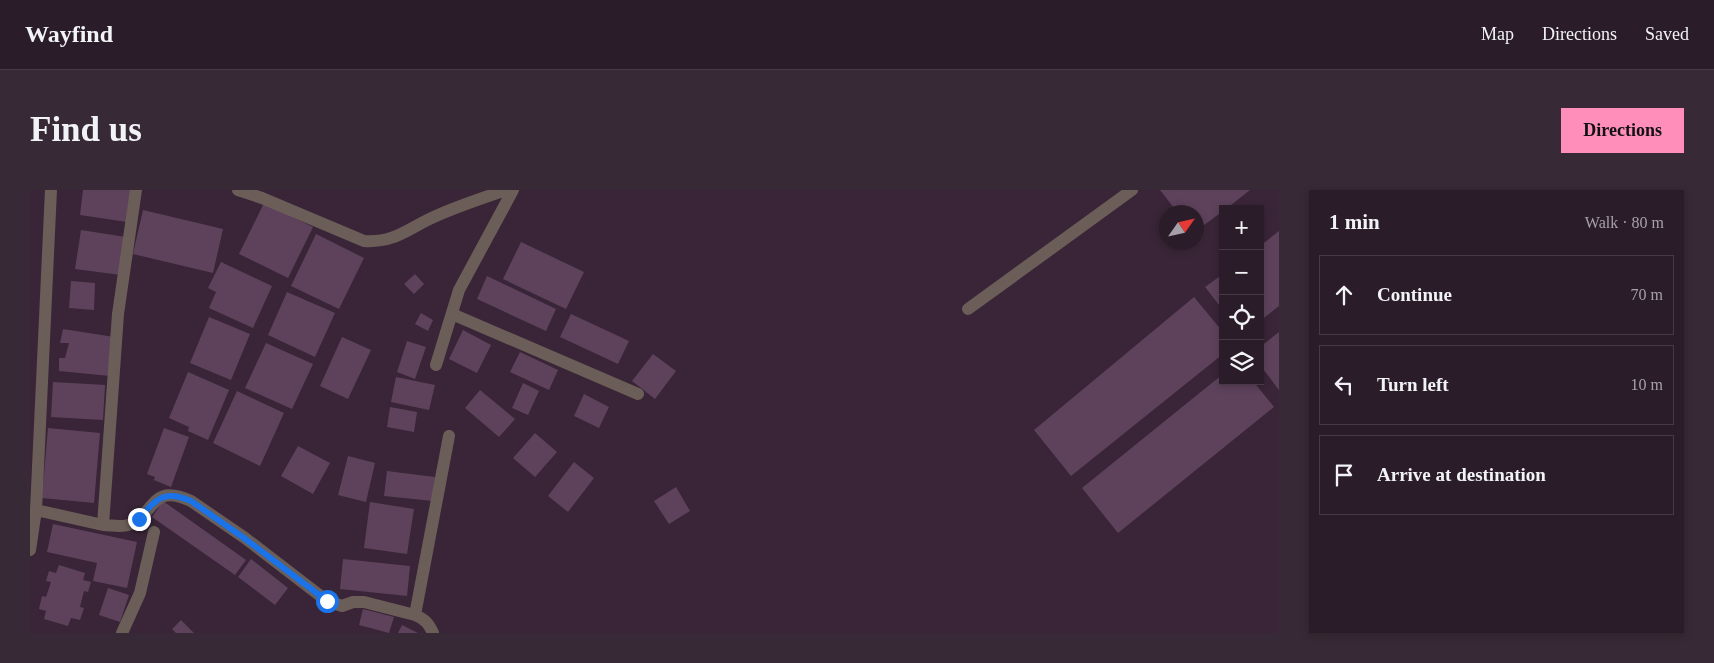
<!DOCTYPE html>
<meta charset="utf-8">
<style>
:root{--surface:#2b1c29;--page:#372935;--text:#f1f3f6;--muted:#a6a1a8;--line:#473a46;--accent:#ff8eba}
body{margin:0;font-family:"Times New Roman",serif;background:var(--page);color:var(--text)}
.controls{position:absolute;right:15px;top:15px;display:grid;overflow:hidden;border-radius:0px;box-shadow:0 2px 8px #0003}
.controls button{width:45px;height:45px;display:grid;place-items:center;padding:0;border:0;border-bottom:1px solid var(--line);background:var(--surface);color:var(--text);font:25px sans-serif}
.compass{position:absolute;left:1129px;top:15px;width:45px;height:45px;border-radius:50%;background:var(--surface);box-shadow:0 2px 8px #0003;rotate:56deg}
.stop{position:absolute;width:15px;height:15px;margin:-11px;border:4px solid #1a73e8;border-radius:50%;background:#fff}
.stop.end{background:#1a73e8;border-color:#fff;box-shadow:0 1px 5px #0008}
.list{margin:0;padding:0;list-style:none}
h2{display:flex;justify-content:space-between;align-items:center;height:65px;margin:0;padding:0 20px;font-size:21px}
h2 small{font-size:16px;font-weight:400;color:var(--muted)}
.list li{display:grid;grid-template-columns:32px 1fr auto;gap:15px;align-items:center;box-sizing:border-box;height:80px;margin:0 10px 10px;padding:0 10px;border:1px solid var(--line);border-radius:0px}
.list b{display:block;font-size:19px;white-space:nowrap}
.list em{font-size:16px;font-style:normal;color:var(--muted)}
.icon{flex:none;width:28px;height:28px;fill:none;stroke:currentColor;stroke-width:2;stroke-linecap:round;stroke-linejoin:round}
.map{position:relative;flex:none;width:1249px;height:443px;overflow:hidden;border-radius:0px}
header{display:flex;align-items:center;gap:30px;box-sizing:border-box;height:70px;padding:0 25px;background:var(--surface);border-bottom:1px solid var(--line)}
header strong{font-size:24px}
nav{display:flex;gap:28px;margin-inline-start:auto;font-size:18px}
.intro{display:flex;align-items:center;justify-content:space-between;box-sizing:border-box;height:120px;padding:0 30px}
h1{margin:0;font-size:35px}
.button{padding:12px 22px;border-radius:0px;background:var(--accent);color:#111;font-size:18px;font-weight:700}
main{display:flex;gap:30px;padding:0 30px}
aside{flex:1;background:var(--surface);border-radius:0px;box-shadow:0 2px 8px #0003}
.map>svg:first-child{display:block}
.building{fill:#5e425c}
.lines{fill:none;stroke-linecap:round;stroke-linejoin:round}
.minor{stroke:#6b5e58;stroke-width:12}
.route{stroke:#1a73e8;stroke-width:6}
</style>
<header>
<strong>Wayfind</strong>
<nav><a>Map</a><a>Directions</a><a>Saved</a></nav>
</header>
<div class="intro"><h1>Find us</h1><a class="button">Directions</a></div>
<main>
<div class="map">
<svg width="1249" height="443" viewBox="0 0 1249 443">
<rect width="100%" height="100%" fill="#392537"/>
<path class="building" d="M53,0H102L97,32L50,25Z
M1130,0H1220L1196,19H1193V21L1166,41V22H1147Z
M234,13L283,37L258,88L209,64Z
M113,20L193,39L183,83L103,64Z
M51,40L96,47L91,85L45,79Z
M1249,41V116L1230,131V56Z
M286,44L334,68L309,119L261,96Z
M491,52L554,82L536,119L473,89Z
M191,72L242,96L223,138L179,118L186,102L178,98Z
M385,84L394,94L384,104L374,94Z
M1193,84V120L1175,97Z
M457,86L526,119L516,141L447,109Z
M41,91L65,93L64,120L39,118Z
M257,102L305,123L285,167L238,145Z
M1164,107L1193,142V164L1041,286L1004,240Z
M391,123L403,130L398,141L385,134Z
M541,124L599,151L588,174L530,147Z
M179,127L220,144L201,190L160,173Z
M33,139L84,147L80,186L29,181V168H35L39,153H30Z
M433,140L461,155L447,183L419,169Z
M1249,142V200L1230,175V157Z
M312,147L341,160L318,209L290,196Z
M377,151L396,157L385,189L367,182Z
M236,153L283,174L262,219L215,198Z
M490,162L528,180L519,200L480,182Z
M623,164L646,181L625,209L602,191Z
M158,182L199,200L178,250L158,241L159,237L139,228Z
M1193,184V191H1223L1244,217L1088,343L1052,298Z
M366,187L405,195L399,220L361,212Z
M23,192L75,195L73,230L21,227Z
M493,193L509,201L498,225L482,218Z
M450,200L485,229L469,247L435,218Z
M207,201L254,223L230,276L183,253Z
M554,204L579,217L569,238L544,226Z
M360,217L387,222L384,242L357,237Z
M18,238L70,243L64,313L12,308Z
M134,238L159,247L141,297L124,290L125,287L117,284Z
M505,243L527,262L505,287L483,268Z
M268,256L300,273L283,304L251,286Z
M318,266L345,273L336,312L308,305Z
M544,272L564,288L538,322L518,306Z
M357,281L405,287L403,311L354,306Z
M646,297L660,321L639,334L624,311Z
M133,311L216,370L205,385L122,327Z
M340,312L384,319L377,364L334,358Z
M23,334L107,352L97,398L63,391L67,373L17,362Z
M221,369L258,398L245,415L208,387Z
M313,369L380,376L377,406L310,399Z
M29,375L55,383L53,390L61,392L58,402L54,401L50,417L54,418L50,430L41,428L38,436L14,429L16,421L9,419L12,406L16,407L21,392L16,391L19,381L26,383Z
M78,398L99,405L90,432L69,425Z
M333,419L364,427L359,443L329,435Z
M151,430L164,443H146L142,439Z
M372,435L388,443H368Z"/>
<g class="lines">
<path class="minor" d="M208,0L232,8L334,51C366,53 378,38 406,26C428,16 452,8 476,0
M938,119L1102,0
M422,124L608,204
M406,175L429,100L483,0
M6,320L73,335L88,124L106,0
M73,335C82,335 93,338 101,334C126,322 121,293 161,311L215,348L297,411L312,416L323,412H334L385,425C395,429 399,434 403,443
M0,360L6,320L21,0
M385,425L419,246
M92,443L110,403L124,342"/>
</g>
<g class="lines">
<path class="route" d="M109,329C126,309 134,299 161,311L214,348L297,411"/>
</g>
</svg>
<div class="controls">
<button>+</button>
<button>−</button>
<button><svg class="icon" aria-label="locate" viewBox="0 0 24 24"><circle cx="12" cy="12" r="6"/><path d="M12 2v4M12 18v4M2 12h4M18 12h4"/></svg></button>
<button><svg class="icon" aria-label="layers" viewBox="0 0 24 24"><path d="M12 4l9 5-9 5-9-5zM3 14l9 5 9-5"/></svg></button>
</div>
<svg class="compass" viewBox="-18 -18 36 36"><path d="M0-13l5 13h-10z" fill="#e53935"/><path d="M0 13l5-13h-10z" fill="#a6a1a8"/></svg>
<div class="stop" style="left:297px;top:411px"></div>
<div class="stop end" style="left:109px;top:329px"></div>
</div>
<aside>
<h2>1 min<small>Walk · 80 m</small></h2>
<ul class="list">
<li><svg class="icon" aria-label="ahead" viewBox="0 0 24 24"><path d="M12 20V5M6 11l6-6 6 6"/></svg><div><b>Continue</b></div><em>70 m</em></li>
<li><svg class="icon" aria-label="left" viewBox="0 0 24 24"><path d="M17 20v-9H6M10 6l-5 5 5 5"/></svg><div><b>Turn left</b></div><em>10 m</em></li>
<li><svg class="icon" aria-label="arrive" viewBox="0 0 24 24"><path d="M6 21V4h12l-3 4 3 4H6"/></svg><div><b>Arrive at destination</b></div></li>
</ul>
</aside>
</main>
